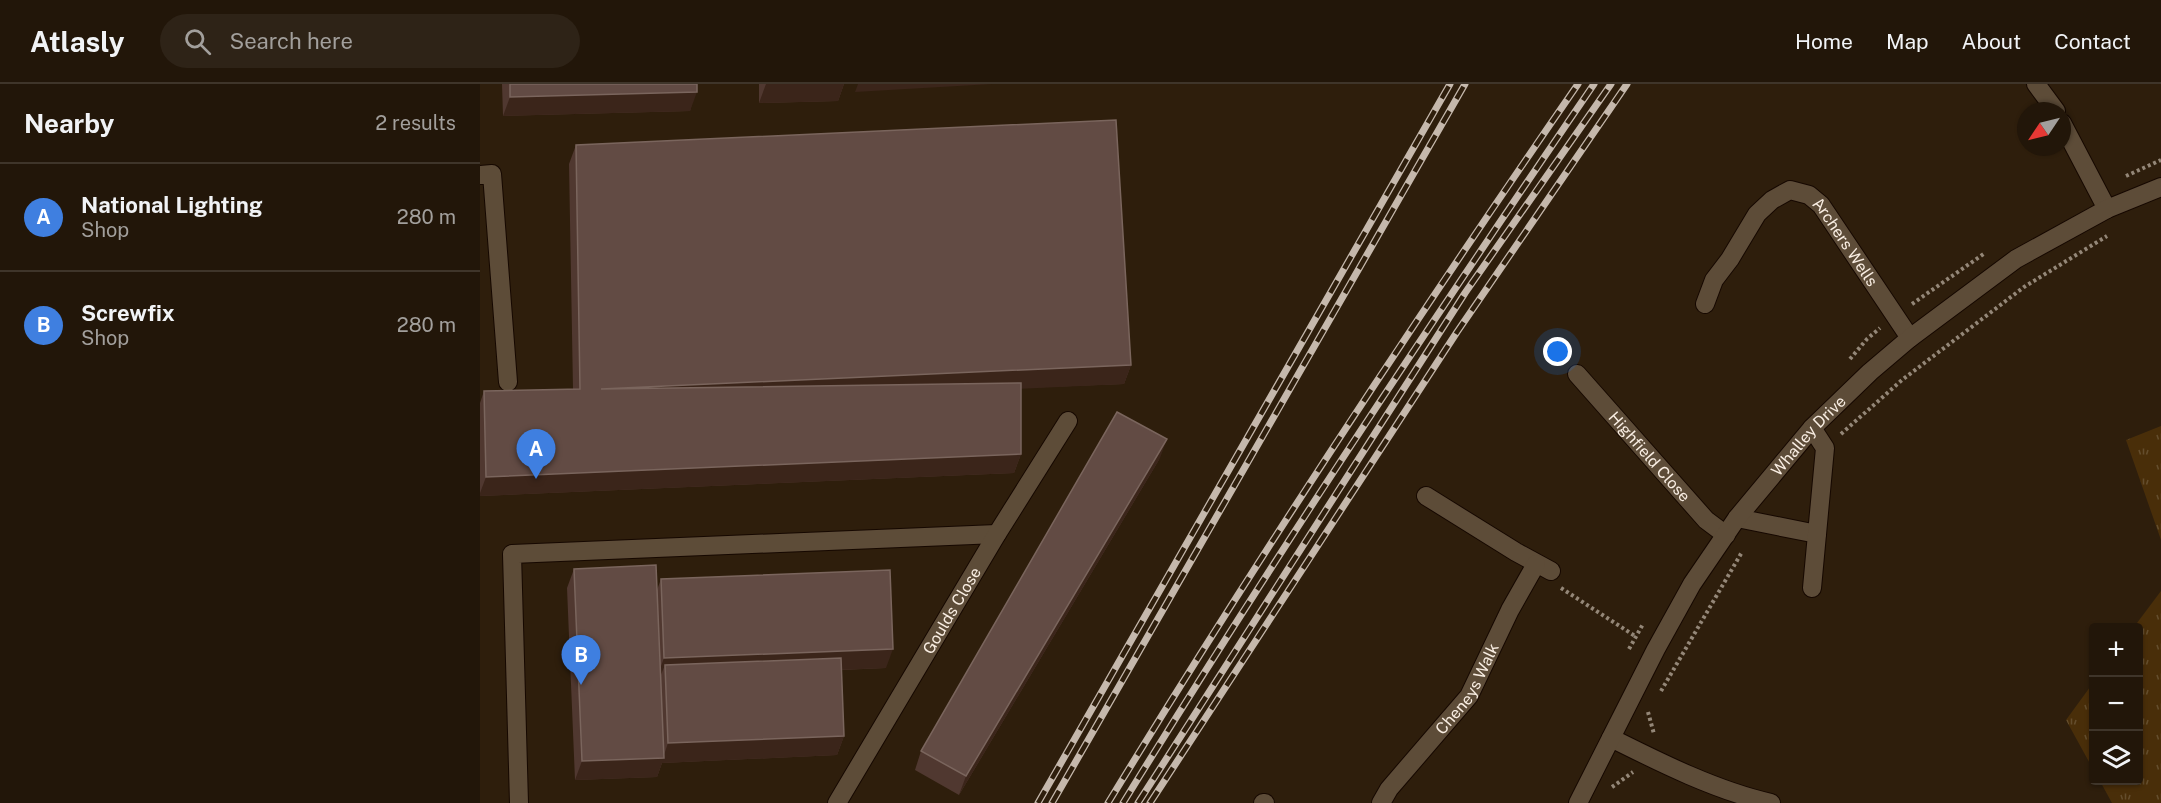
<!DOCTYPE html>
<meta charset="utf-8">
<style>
:root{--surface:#221609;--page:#2e2317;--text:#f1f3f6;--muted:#a29f9c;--line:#3f352a;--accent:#b45309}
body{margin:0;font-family:"Public Sans",sans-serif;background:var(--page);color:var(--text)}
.controls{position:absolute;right:18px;bottom:18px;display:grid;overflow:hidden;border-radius:6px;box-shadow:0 2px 4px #0004}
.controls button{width:54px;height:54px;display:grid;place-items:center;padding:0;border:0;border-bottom:2px solid var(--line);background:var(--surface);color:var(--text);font:30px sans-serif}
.compass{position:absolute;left:1537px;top:18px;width:54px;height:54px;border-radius:50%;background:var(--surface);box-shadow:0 2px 4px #0004;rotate:235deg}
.you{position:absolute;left:1078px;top:268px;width:21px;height:21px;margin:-15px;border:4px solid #fff;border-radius:50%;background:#1a73e8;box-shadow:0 0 0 9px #1a73e833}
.badge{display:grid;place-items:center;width:39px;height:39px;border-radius:50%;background:var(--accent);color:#fff;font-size:20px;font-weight:700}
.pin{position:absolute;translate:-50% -50px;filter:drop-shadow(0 2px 3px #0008)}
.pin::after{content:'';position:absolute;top:32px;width:21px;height:18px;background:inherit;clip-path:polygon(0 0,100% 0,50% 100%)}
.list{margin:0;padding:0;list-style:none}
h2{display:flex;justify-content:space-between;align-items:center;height:78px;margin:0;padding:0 24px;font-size:26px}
h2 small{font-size:20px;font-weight:400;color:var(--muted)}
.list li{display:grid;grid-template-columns:39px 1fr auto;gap:18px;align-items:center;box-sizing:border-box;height:108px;padding:0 24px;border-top:2px solid var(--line)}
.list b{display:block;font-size:22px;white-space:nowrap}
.list p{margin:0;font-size:20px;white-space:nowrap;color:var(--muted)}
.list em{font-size:20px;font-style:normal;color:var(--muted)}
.icon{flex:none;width:33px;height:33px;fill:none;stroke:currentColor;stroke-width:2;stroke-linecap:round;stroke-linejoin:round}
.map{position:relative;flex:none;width:1681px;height:719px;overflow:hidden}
header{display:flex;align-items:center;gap:36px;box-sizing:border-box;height:84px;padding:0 30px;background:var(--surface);border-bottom:2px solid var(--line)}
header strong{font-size:28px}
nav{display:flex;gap:33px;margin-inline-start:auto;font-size:21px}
.search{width:420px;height:54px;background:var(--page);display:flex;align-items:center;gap:15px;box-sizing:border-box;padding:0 21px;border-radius:33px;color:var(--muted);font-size:22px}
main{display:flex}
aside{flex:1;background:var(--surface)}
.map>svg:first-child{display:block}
.grass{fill:url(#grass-tufts)}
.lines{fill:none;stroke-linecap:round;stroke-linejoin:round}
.minor-casing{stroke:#160800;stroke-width:20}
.path{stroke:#948778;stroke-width:4;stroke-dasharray:3 3;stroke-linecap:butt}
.minor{stroke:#5d4c38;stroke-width:18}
.rail-casing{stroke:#c5b8ac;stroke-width:7}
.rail{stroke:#2e1e0c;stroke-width:4.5;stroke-dasharray:14;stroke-linecap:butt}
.wall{fill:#503830}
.shaded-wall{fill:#3b251a}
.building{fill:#624b44;stroke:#7a655d;stroke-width:1.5}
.labels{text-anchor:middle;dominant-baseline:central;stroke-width:5;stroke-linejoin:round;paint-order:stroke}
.street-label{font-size:16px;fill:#f9eee3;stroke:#2e1e0c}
</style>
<header>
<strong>Atlasly</strong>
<div class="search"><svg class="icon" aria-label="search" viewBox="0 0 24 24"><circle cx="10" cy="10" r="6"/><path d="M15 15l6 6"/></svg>Search here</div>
<nav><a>Home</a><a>Map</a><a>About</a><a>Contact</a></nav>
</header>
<main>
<aside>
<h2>Nearby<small>2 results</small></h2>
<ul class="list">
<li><span class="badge" style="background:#3f7fe0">A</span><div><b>National Lighting</b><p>Shop</p></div><em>280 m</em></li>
<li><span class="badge" style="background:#3f7fe0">B</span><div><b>Screwfix</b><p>Shop</p></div><em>280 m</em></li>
</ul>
</aside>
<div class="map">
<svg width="1681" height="719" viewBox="0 0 1681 719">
<defs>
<pattern id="grass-tufts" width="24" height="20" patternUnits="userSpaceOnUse" patternTransform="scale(1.5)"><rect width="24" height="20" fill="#492e09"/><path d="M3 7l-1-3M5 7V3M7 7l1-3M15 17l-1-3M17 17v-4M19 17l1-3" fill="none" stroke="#644d2d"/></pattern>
</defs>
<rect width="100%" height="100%" fill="#2e1e0c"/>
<path class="grass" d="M1681,342V456L1646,356Z
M1681,507V719H1632L1620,697L1658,696V544L1654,543Z
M1613,599V685L1586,636Z"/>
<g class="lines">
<defs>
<g id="minor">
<path d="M1556,0L1576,27"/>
<path d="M1582,39L1627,125"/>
<path d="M0,91L12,90L28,298"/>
<path id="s1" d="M1225,220L1234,196L1250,175L1277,130L1292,116L1310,106L1329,111L1341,121L1430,254"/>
<path id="s2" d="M1097,290L1226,436L1246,451"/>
<path d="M946,412L1036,468L1071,487"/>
<path d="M1257,434L1337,450"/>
<path d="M1332,504L1345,364L1332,344"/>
<path d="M1131,654C1181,679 1237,707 1291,719"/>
<path d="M39,719L32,470L517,450"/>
<path id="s3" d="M357,719L517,450L588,337"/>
<path d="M783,719H785"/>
<path id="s4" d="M901,719L909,705L989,612L1030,526L1056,480"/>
<path id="s5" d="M1098,719L1176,565L1212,500L1257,434L1332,344L1390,288L1430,254L1536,175L1627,125L1681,103"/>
</g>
</defs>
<use href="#minor" class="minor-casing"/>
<path class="path" d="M1646,92L1681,76
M1432,220L1505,169
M1370,275L1387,255L1400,244
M1361,350L1422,296L1544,203L1627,152
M1081,504L1155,552
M1149,565L1163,540
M1181,607L1262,468
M1168,628L1174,650
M1132,703L1153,688"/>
<use href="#minor" class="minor"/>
<defs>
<path id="rail" d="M558,719L970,0
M572,719L985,0
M628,719C777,475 935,236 1098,0
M643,719C793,475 952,237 1114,0
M658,719L985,209L1131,0
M670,719L977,248L1147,0"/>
</defs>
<use href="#rail" class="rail-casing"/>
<use href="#rail" class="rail"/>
</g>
<path class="wall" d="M22,0H217L210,27L23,32Z
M279,0H364L358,17L279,19Z
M96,61L651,281L644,300L541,304V370L534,389L0,412V319L4,307L93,305L89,80Z
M680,374L479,711L435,686L441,667Z
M94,485L177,506L181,495L406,584L361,586L364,652L357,671L182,679L177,693L95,696L87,504Z"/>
<path class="shaded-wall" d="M286,0H364L358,17L279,19Z
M378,0H512L375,8Z
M217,8L210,27L23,32L30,13Z
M651,281L644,300L114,324L121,305Z
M687,355L680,374L479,711L486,692Z
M541,370L534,389L0,412V409L6,393Z
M413,565L406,584L185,593V581L180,593H177L184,574Z
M364,652L357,671L182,679L177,693L95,696L102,677L183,674L188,659Z"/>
<path class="building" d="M30,0H217V8L30,13Z
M636,36L651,281L121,305L541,299V370L6,393L4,307L100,305L96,61Z
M637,328L687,355L486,692L441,667Z
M176,481L184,674L102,677L94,485Z
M410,486L413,565L184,574L181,495Z
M361,574L364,652L188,659L185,581Z"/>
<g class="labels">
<g class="street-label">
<text stroke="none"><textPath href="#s1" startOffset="225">Archers Wells</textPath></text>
<text stroke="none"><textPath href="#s5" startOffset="436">Whalley Drive</textPath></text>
<text stroke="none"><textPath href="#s2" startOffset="110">Highfield Close</textPath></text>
<text stroke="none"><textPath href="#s3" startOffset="224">Goulds Close</textPath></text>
<text stroke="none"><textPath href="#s4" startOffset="144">Cheneys Walk</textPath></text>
</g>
</g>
</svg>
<div class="controls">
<button>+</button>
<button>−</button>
<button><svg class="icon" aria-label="layers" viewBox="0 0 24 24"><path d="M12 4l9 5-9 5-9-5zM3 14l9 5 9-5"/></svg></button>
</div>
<svg class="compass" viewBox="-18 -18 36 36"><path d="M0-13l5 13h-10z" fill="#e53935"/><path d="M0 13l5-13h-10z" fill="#a29f9c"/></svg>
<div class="you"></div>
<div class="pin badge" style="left:56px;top:395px;background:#3f7fe0">A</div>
<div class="pin badge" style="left:101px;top:601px;background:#3f7fe0">B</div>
</div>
</main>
